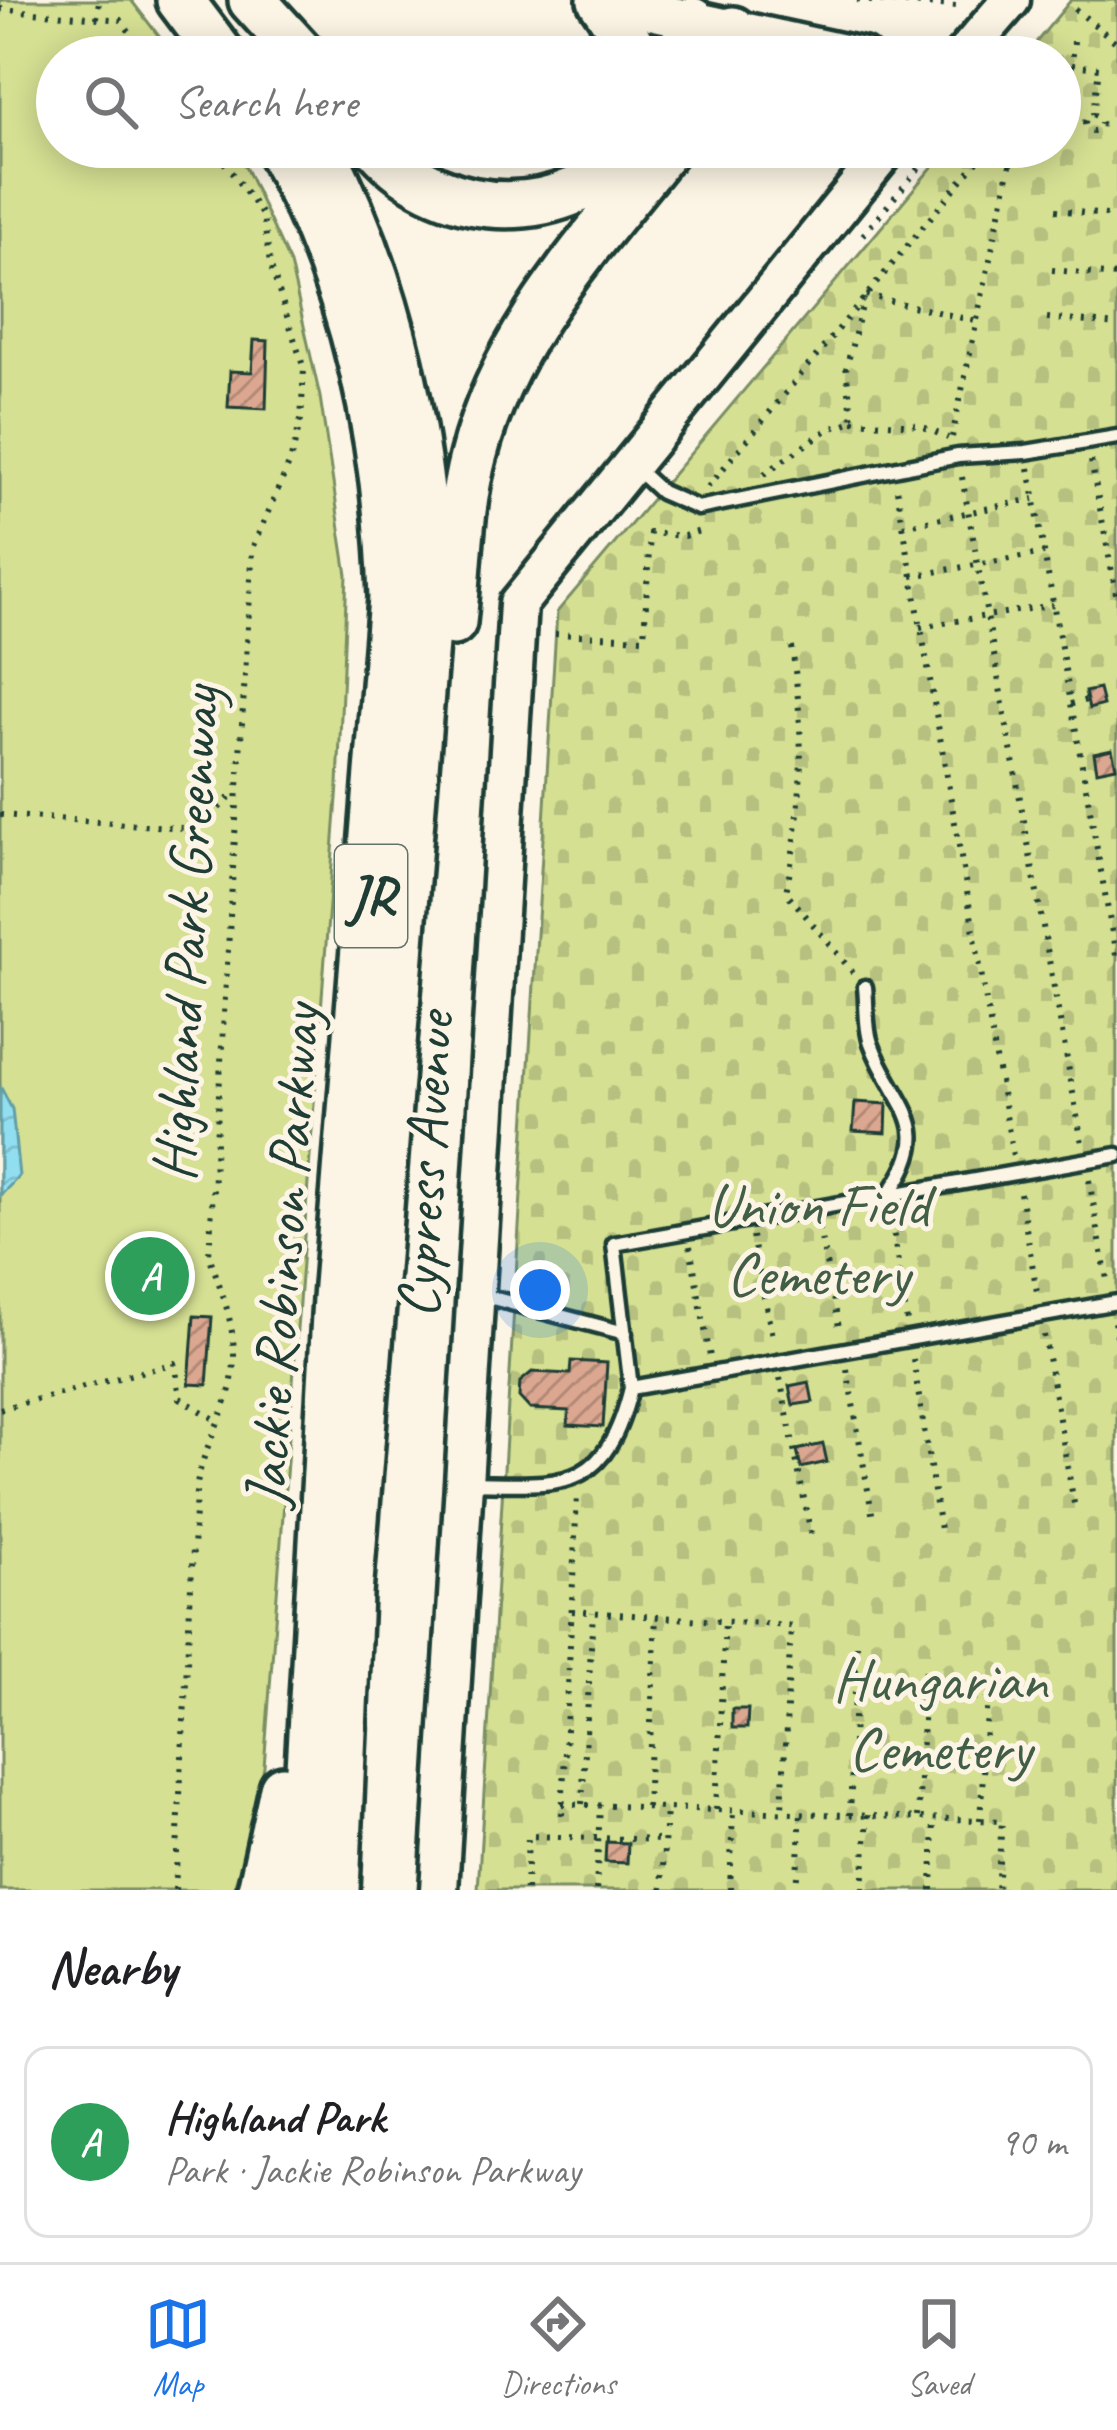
<!DOCTYPE html>
<meta charset="utf-8">
<style>
:root{--surface:#fff;--page:#f6f6f6;--text:#202124;--muted:#757577;--line:#e0e0e0;--accent:#1a73e8}
body{margin:0;font-family:Caveat,sans-serif;background:var(--page);color:var(--text)}
.you{position:absolute;left:540px;top:1290px;width:42px;height:42px;margin:-30px;border:9px solid #fff;border-radius:50%;background:#1a73e8;box-shadow:0 0 0 18px #1a73e833}
.badge{display:grid;place-items:center;width:78px;height:78px;border-radius:50%;background:var(--accent);color:#fff;font-size:39px;font-weight:700}
.pin{position:absolute;translate:-50% -50%;border:6px solid #fff;box-shadow:0 3px 12px #0006}
.list{margin:0;padding:0;list-style:none}
h2{display:flex;justify-content:space-between;align-items:center;height:156px;margin:0;padding:0 48px;font-size:51px}
h2 small{font-size:39px;font-weight:400;color:var(--muted)}
.list li{display:grid;grid-template-columns:78px 1fr auto;gap:36px;align-items:center;box-sizing:border-box;height:192px;margin:0 24px 24px;padding:0 24px;border:3px solid var(--line);border-radius:24px}
.list b{display:block;font-size:45px;white-space:nowrap}
.list p{margin:0;font-size:39px;white-space:nowrap;color:var(--muted)}
.list em{font-size:39px;font-style:normal;color:var(--muted)}
.icon{flex:none;width:66px;height:66px;fill:none;stroke:currentColor;stroke-width:2;stroke-linecap:round;stroke-linejoin:round}
.map{position:relative;flex:none;width:1117px;height:1890px;overflow:hidden}
.search{position:absolute;background:var(--surface);box-shadow:0 6px 30px #0003;left:36px;right:36px;top:36px;height:132px;display:flex;align-items:center;gap:30px;box-sizing:border-box;padding:0 42px;border-radius:66px;color:var(--muted);font-size:45px}
.sheet{height:372px;background:var(--surface)}
nav{display:flex;justify-content:space-around;align-items:center;box-sizing:border-box;height:168px;border-top:3px solid var(--line);background:var(--surface);font-size:33px;color:var(--muted)}
nav a{display:grid;justify-items:center;gap:6px}
nav .on{color:var(--accent)}
.map>svg:first-child{display:block}
.cemetery{fill:url(#cemetery-stones);stroke:#7a8e64;stroke-width:3}
.green{fill:#d5e093;stroke:#7a8e64;stroke-width:3}
.water{fill:url(#water-waves);stroke:#639ea5;stroke-width:3}
.building{fill:url(#building-hatch);stroke:#1f3d34;stroke-width:3}
.lines{fill:none;stroke-linecap:round;stroke-linejoin:round}
.lane-casing{stroke:#1f3d34;stroke-width:21}
.secondary-casing{stroke:#1f3d34;stroke-width:45}
.highway-casing{stroke:#1f3d34;stroke-width:54}
.path{stroke:#1f3d34;stroke-width:6;stroke-dasharray:3 9;stroke-linecap:butt}
.lane{stroke:#fcf5e5;stroke-width:12}
.secondary{stroke:#fcf5e5;stroke-width:36}
.highway{stroke:#fcf5e5;stroke-width:45}
.labels{text-anchor:middle;dominant-baseline:central;stroke-width:10;stroke-linejoin:round;paint-order:stroke}
.shield{fill:#fcf5e5;stroke:#617469;stroke-width:3}
.shield-label{font-size:57px;font-weight:bold;fill:#1f3d34}
.street-label{font-size:60px;fill:#1f3d34;stroke:#fcf5e5}
.park-label{font-size:60px;fill:#435e47;stroke:#fcf5e5}
</style>
<div class="map">
<svg width="1117" height="1890" viewBox="0 0 1117 1890">
<defs>
<pattern id="cemetery-stones" width="16" height="16" patternUnits="userSpaceOnUse" patternTransform="scale(3)"><rect width="16" height="16" fill="#d5e093"/><path d="M2 7V4a2 2 0 0 1 4 0v3zM10 15v-3a2 2 0 0 1 4 0v3z" fill="#b6c17f"/></pattern>
<pattern id="water-waves" width="16" height="10" patternUnits="userSpaceOnUse" patternTransform="scale(3)"><rect width="16" height="10" fill="#91def0"/><path d="M0 5q4-4 8 0t8 0" fill="none" stroke="#7dbfce"/></pattern>
<pattern id="building-hatch" width="6" height="6" patternUnits="userSpaceOnUse" patternTransform="scale(3)"><rect width="6" height="6" fill="#dba790"/><path d="M-1 1l2-2M0 6l6-6M5 7l2-2" fill="none" stroke="#b18976"/></pattern>
</defs>
<rect width="100%" height="100%" fill="#fcf5e5"/>
<filter id="ink" filterUnits="userSpaceOnUse"><feTurbulence type="fractalNoise" baseFrequency=".00833" numOctaves="2"/><feDisplacementMap in="SourceGraphic" scale="24" xChannelSelector="R" yChannelSelector="G"/><feConvolveMatrix kernelMatrix="1 2 1 2 8 2 1 2 1" color-interpolation-filters="sRGB"/></filter>
<g filter="url(#ink)">
<path class="cemetery" d="M1071,0H1117V1890H478L557,612L949,147H1060V57H1024Z"/>
<path class="green" d="M0,0H131L175,57H57V147H236L290,264L320,397L347,575L338,785L264,1767L252,1833L233,1890H0Z"/>
<path class="water" d="M0,1086L12,1109L19,1176L0,1196Z"/>
<path class="building" d="M254,340L268,341L266,409L228,407L230,371L252,372Z
M1099,689L1103,705L1089,709L1085,692Z
M1112,749L1116,767L1097,771L1094,753Z
M855,1102L887,1104L886,1133L853,1131Z
M194,1316L212,1317L207,1385L189,1384Z
M571,1361L607,1363L603,1427L568,1425L569,1411L530,1409L519,1397L520,1382L532,1372L570,1374Z
M809,1382L813,1402L793,1405L789,1386Z
M823,1444L827,1462L801,1468L797,1450Z
M732,1709H748L747,1728H732Z
M606,1842L628,1843L627,1863L605,1862Z"/>
<g class="lines">
<defs>
<path id="lane" d="M634,467L661,492L698,508L958,456L1026,452L1117,437
M865,987C867,1004 865,1027 871,1043C895,1109 941,1123 888,1195
M1117,1155L614,1244L631,1388L1117,1302
M481,1295L625,1333
M466,1483C561,1484 604,1496 631,1388"/>
<path id="secondary" d="M600,0L862,57
M962,57L1011,0
M439,1890L518,604L889,147"/>
<path id="highway" d="M180,0L223,57
M252,0L304,57
M601,0L639,57
M679,57L692,21
M722,57L733,30
M278,147C355,285 387,442 392,598L336,1298L302,1890
M320,147C393,288 422,436 429,593L349,1594L336,1890
M378,147C446,224 568,224 634,147
M453,622C459,567 459,510 473,457C504,334 590,244 667,147
M261,1890L283,1789"/>
</defs>
<use href="#lane" class="lane-casing"/>
<use href="#secondary" class="secondary-casing"/>
<use href="#highway" class="highway-casing"/>
<path class="path" d="M857,0L958,6
M0,9L121,20L148,57
M1075,9L1117,43
M97,18L99,0
M1074,41L1072,65L1099,68L1093,115
M1085 123a8 8 0 1 1 16 0a8 8 0 1 1-16 0Z
M1101,124L1117,127
M1056,210L1117,216
M863,235L930,155
M1052,270L1117,276
M866,295L979,322
M1047,318L1117,325
M853,421L919,425L948,438
M952,437L1014,147
M1091,461L1117,599
M1029,468L1117,961
M764,474L827,430L853,421L846,369L864,298
M962,477L1082,1143
M708,487L989,147
M897,490L1013,1156
M903,526L1034,499
M912,576L1044,553
M920,627L1053,605
M555,634L644,638L650,533L684,536L703,530
M792,647C805,742 804,798 786,892L855,975
M1071,704L1087,700
M0,815L198,829L233,794
M1089,1180L1108,1285
M1020,1193L1038,1298
M890,1211L907,1322
M819,1228L840,1332
M752,1236L773,1341
M690,1246L710,1357
M1114,1322L1117,1336
M1044,1335L1075,1509
M913,1359L941,1536
M847,1369L873,1519
M780,1378L812,1539
M0,1409L175,1363L180,1398L216,1420
M572,1611L791,1626L782,1809
M562,1804L1002,1821L997,1890
M582,1804L593,1612
M647,1807L656,1616
M716,1809L725,1621
M562,1815L577,1495
M850,1815L857,1645
M918,1817L926,1663
M980,1820L988,1697
M175,1890L196,1492C200,1455 218,1428 229,1393C243,1344 225,1301 209,1255L253,546L290,462L301,420L304,369L270,264L263,216L213,147
M526,1890L528,1836L664,1840
M596,1890L600,1805
M662,1890L666,1807
M730,1890L733,1810
M796,1890L801,1813
M863,1890L868,1815
M932,1890L934,1818"/>
<use href="#lane" class="lane"/>
<use href="#secondary" class="secondary"/>
<use href="#highway" class="highway"/>
</g>
</g>
<g class="labels">
<rect class="shield" x="335" y="845" width="72" height="102" rx="9"/>
<g class="shield-label">
<text x="371" y="896">JR</text>
</g>
<g class="street-label">
<text transform="translate(186 934) rotate(-87)">Highland Park Greenway</text>
<text transform="translate(425 1165) rotate(-87)">Cypress Avenue</text>
<text transform="translate(282 1256) rotate(-86)">Jackie Robinson Parkway</text>
</g>
<g class="park-label">
<text x="818" y="1205">Union Field<tspan x="818" dy="69">Cemetery</tspan></text>
<text x="940" y="1680">Hungarian<tspan x="940" dy="69">Cemetery</tspan></text>
</g>
</g>
</svg>
<div class="you"></div>
<div class="pin badge" style="left:150px;top:1276px;background:#2e9e5b">A</div>
<div class="search"><svg class="icon" aria-label="search" viewBox="0 0 24 24"><circle cx="10" cy="10" r="6"/><path d="M15 15l6 6"/></svg>Search here</div>
</div>
<section class="sheet">
<h2>Nearby<small></small></h2>
<ul class="list">
<li><span class="badge" style="background:#2e9e5b">A</span><div><b>Highland Park</b><p>Park · Jackie Robinson Parkway</p></div><em>90 m</em></li>
</ul>
</section>
<nav>
<a class="on"><svg class="icon" aria-label="map" viewBox="0 0 24 24"><path d="M3 6l6-2 6 2 6-2v14l-6 2-6-2-6 2zM9 4v14M15 6v14"/></svg>Map</a>
<a><svg class="icon" aria-label="directions" viewBox="0 0 24 24"><path d="M12 3l9 9-9 9-9-9zM9 14v-3h6M13 9l2 2-2 2"/></svg>Directions</a>
<a><svg class="icon" aria-label="saved" viewBox="0 0 24 24"><path d="M7 4h10v16l-5-4-5 4z"/></svg>Saved</a>
</nav>
